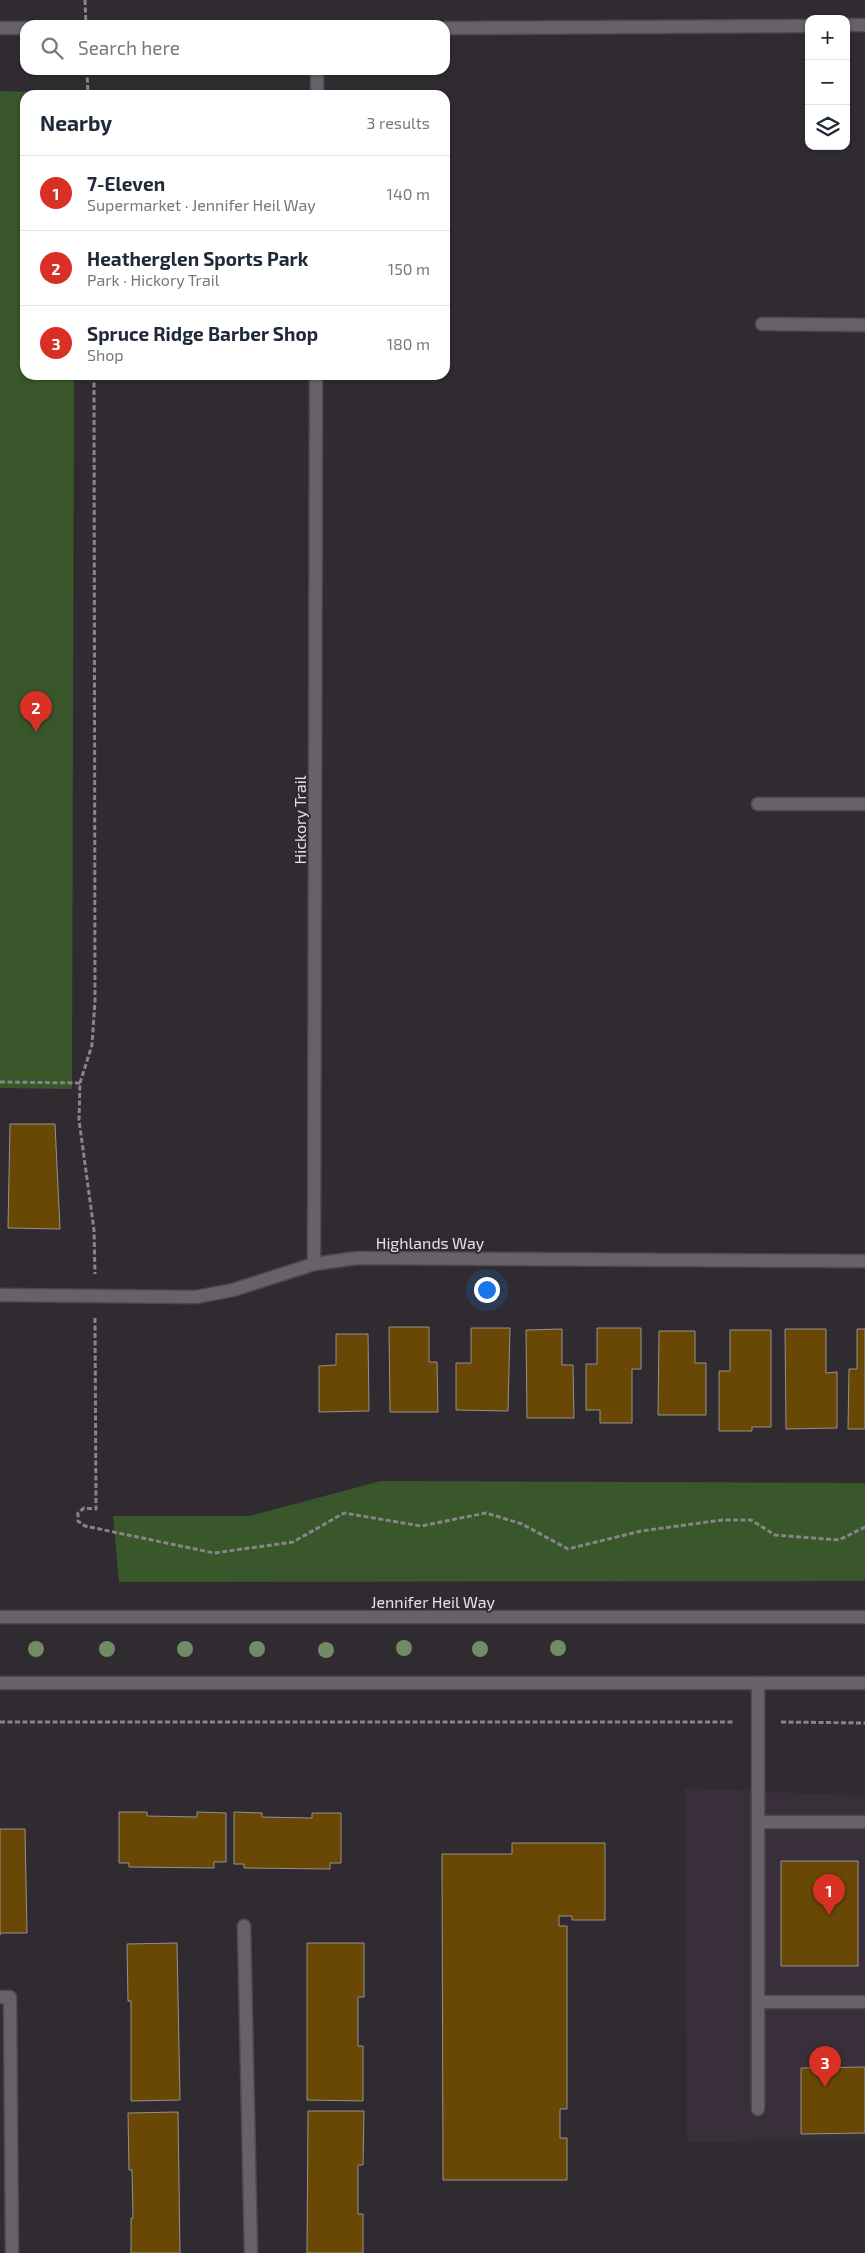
<!DOCTYPE html>
<meta charset="utf-8">
<style>
:root{--surface:#fff;--page:#f6f6f7;--text:#1f2937;--muted:#747a83;--line:#e0e1e3;--accent:#d93025}
body{margin:0;font-family:"Exo 2",sans-serif;background:var(--page);color:var(--text)}
.controls{position:absolute;right:15px;top:15px;display:grid;overflow:hidden;border-radius:10px;box-shadow:0 1px 4px #0004}
.controls button{width:45px;height:45px;display:grid;place-items:center;padding:0;border:0;border-bottom:1px solid var(--line);background:var(--surface);color:var(--text);font:25px sans-serif}
.you{position:absolute;left:486px;top:1289px;width:18px;height:18px;margin:-12px;border:4px solid #fff;border-radius:50%;background:#1a73e8;box-shadow:0 0 0 8px #1a73e833}
.badge{display:grid;place-items:center;width:32px;height:32px;border-radius:50%;background:var(--accent);color:#fff;font-size:16px;font-weight:700}
.pin{position:absolute;translate:-50% -41px;filter:drop-shadow(0 1px 2px #0008)}
.pin::after{content:'';position:absolute;top:26px;width:18px;height:15px;background:inherit;clip-path:polygon(0 0,100% 0,50% 100%)}
.list{margin:0;padding:0;list-style:none}
h2{display:flex;justify-content:space-between;align-items:center;height:65px;margin:0;padding:0 20px;font-size:21px}
h2 small{font-size:16px;font-weight:400;color:var(--muted)}
.list li{display:grid;grid-template-columns:32px 1fr auto;gap:15px;align-items:center;box-sizing:border-box;height:75px;padding:0 20px;border-top:1px solid var(--line)}
.list b{display:block;font-size:19px;white-space:nowrap}
.list p{margin:0;font-size:16px;white-space:nowrap;color:var(--muted)}
.list em{font-size:16px;font-style:normal;color:var(--muted)}
.icon{flex:none;width:28px;height:28px;fill:none;stroke:currentColor;stroke-width:2;stroke-linecap:round;stroke-linejoin:round}
.map{position:relative;flex:none;width:865px;height:2253px;overflow:hidden}
.search{position:absolute;background:var(--surface);box-shadow:0 1px 4px #0004;left:20px;top:20px;width:430px;height:55px;display:flex;align-items:center;gap:12px;box-sizing:border-box;padding:0 18px;border-radius:15px;color:var(--muted);font-size:19px}
.panel{position:absolute;background:var(--surface);box-shadow:0 1px 4px #0004;left:20px;top:90px;width:430px;height:290px;border-radius:15px}
.map>svg:first-child{display:block}
.built{fill:#382f3b}
.green{fill:#39572a}
.building{fill:#694806;stroke:#97918a}
.lines{fill:none;stroke-linecap:round;stroke-linejoin:round}
.lane-casing{stroke:#4d494e;stroke-width:15}
.street-casing{stroke:#4d494e;stroke-width:15}
.secondary-casing{stroke:#4d494e;stroke-width:15}
.path{stroke:#888489;stroke-width:3;stroke-dasharray:5 2.5;stroke-linecap:butt}
.lane{stroke:#676169;stroke-width:12}
.street{stroke:#676169;stroke-width:12}
.secondary{stroke:#676169;stroke-width:12}
.tree{fill:#718b64}
.labels{text-anchor:middle;dominant-baseline:central;stroke-width:4;stroke-linejoin:round;paint-order:stroke}
.street-label{font-size:16px;fill:#e4e1e5;stroke:#302b31}
</style>
<div class="map">
<svg width="865" height="2253" viewBox="0 0 865 2253">
<rect width="100%" height="100%" fill="#302b31"/>
<path class="built" d="M685,1788L865,1796V2139L687,2142Z"/>
<path class="green" d="M0,91L75,93V95H25V375H74L72,1089L0,1088Z
M381,1481L865,1483V1581L119,1582L113,1516H249Z"/>
<path class="building" d="M10,1124H55L60,1229L8,1228Z
M389,1327H429V1362H437L438,1412H390Z
M471,1328H510L508,1411L456,1410V1363H471Z
M597,1328H641V1369H632V1423H600V1410H586V1364H597Z
M562,1329V1365H573L574,1418H527L526,1330Z
M785,1329H826V1373L837,1372V1428L786,1429Z
M857,1329H865V1429H848L849,1369H857Z
M730,1330H771V1427H752V1431H719V1371H730Z
M659,1331H695V1363H706V1415H658Z
M336,1334H368L369,1411L319,1412V1366L336,1365Z
M119,1812H147V1816L197,1817V1812L226,1813V1862H214V1868L129,1867V1863H119Z
M234,1812L262,1813V1817L312,1818V1813H341V1863H330V1869L244,1868V1864H234Z
M0,1829H25L27,1933H1L0,1935Z
M512,1843H605V1920H572V1916H559V1926H567V2109H560V2138H567V2180H443L442,1854H512Z
M781,1861H858V1966H781Z
M177,1943L180,2100L131,2101V2001H128L127,1944Z
M307,1943H364V1997H358V2046H363V2101L307,2100Z
M865,2067V2133L801,2134V2068Z
M308,2111H364L363,2165H358V2214H363V2253H307Z
M178,2112L180,2253H131V2218H133L132,2170H129L128,2113Z"/>
<g class="lines">
<defs>
<path id="lane" d="M758,1683V2109
M758,1822H865
M244,1926L251,2253
M0,1997H10L12,2253
M758,2002H865"/>
<path id="street" d="M317,95V70
M762,324L865,325
M758,804H865
M314,1264L316,375
M0,1295L196,1297L233,1290L314,1264L357,1258L865,1261"/>
<path id="secondary" d="M846,25H865
M0,28H25
M445,28L809,26
M0,1617H865
M0,1683H865"/>
</defs>
<use href="#lane" class="lane-casing"/>
<use href="#street" class="street-casing"/>
<use href="#secondary" class="secondary-casing"/>
<path class="path" d="M85,0L86,25
M87,70L88,95
M94,375L95,1001L92,1045L80,1083L79,1120L94,1230L95,1274
M0,1082L80,1083
M95,1318L96,1509L84,1508L78,1513V1521L85,1526L214,1553L293,1542L344,1513L421,1526L486,1513L522,1524L568,1549L641,1531L722,1520H751L775,1535L839,1540L865,1527
M0,1722H734
M781,1722L865,1723"/>
<use href="#lane" class="lane"/>
<use href="#street" class="street"/>
<use href="#secondary" class="secondary"/>
</g>
<g class="tree">
<circle cx="404" cy="1648" r="8"/>
<circle cx="558" cy="1648" r="8"/>
<circle cx="36" cy="1649" r="8"/>
<circle cx="107" cy="1649" r="8"/>
<circle cx="185" cy="1649" r="8"/>
<circle cx="257" cy="1649" r="8"/>
<circle cx="480" cy="1649" r="8"/>
<circle cx="326" cy="1650" r="8"/>
</g>
<g class="labels">
<g class="street-label">
<text transform="translate(299 820) rotate(-90)">Hickory Trail</text>
<text x="430" y="1242">Highlands Way</text>
<text x="433" y="1601">Jennifer Heil Way</text>
</g>
</g>
</svg>
<div class="controls">
<button>+</button>
<button>−</button>
<button><svg class="icon" aria-label="layers" viewBox="0 0 24 24"><path d="M12 4l9 5-9 5-9-5zM3 14l9 5 9-5"/></svg></button>
</div>
<div class="you"></div>
<div class="pin badge" style="left:829px;top:1915px">1</div>
<div class="pin badge" style="left:36px;top:732px">2</div>
<div class="pin badge" style="left:825px;top:2087px">3</div>
<div class="search"><svg class="icon" aria-label="search" viewBox="0 0 24 24"><circle cx="10" cy="10" r="6"/><path d="M15 15l6 6"/></svg>Search here</div>
<section class="panel">
<h2>Nearby<small>3 results</small></h2>
<ul class="list">
<li><span class="badge">1</span><div><b>7-Eleven</b><p>Supermarket · Jennifer Heil Way</p></div><em>140 m</em></li>
<li><span class="badge">2</span><div><b>Heatherglen Sports Park</b><p>Park · Hickory Trail</p></div><em>150 m</em></li>
<li><span class="badge">3</span><div><b>Spruce Ridge Barber Shop</b><p>Shop</p></div><em>180 m</em></li>
</ul>
</section>
</div>
